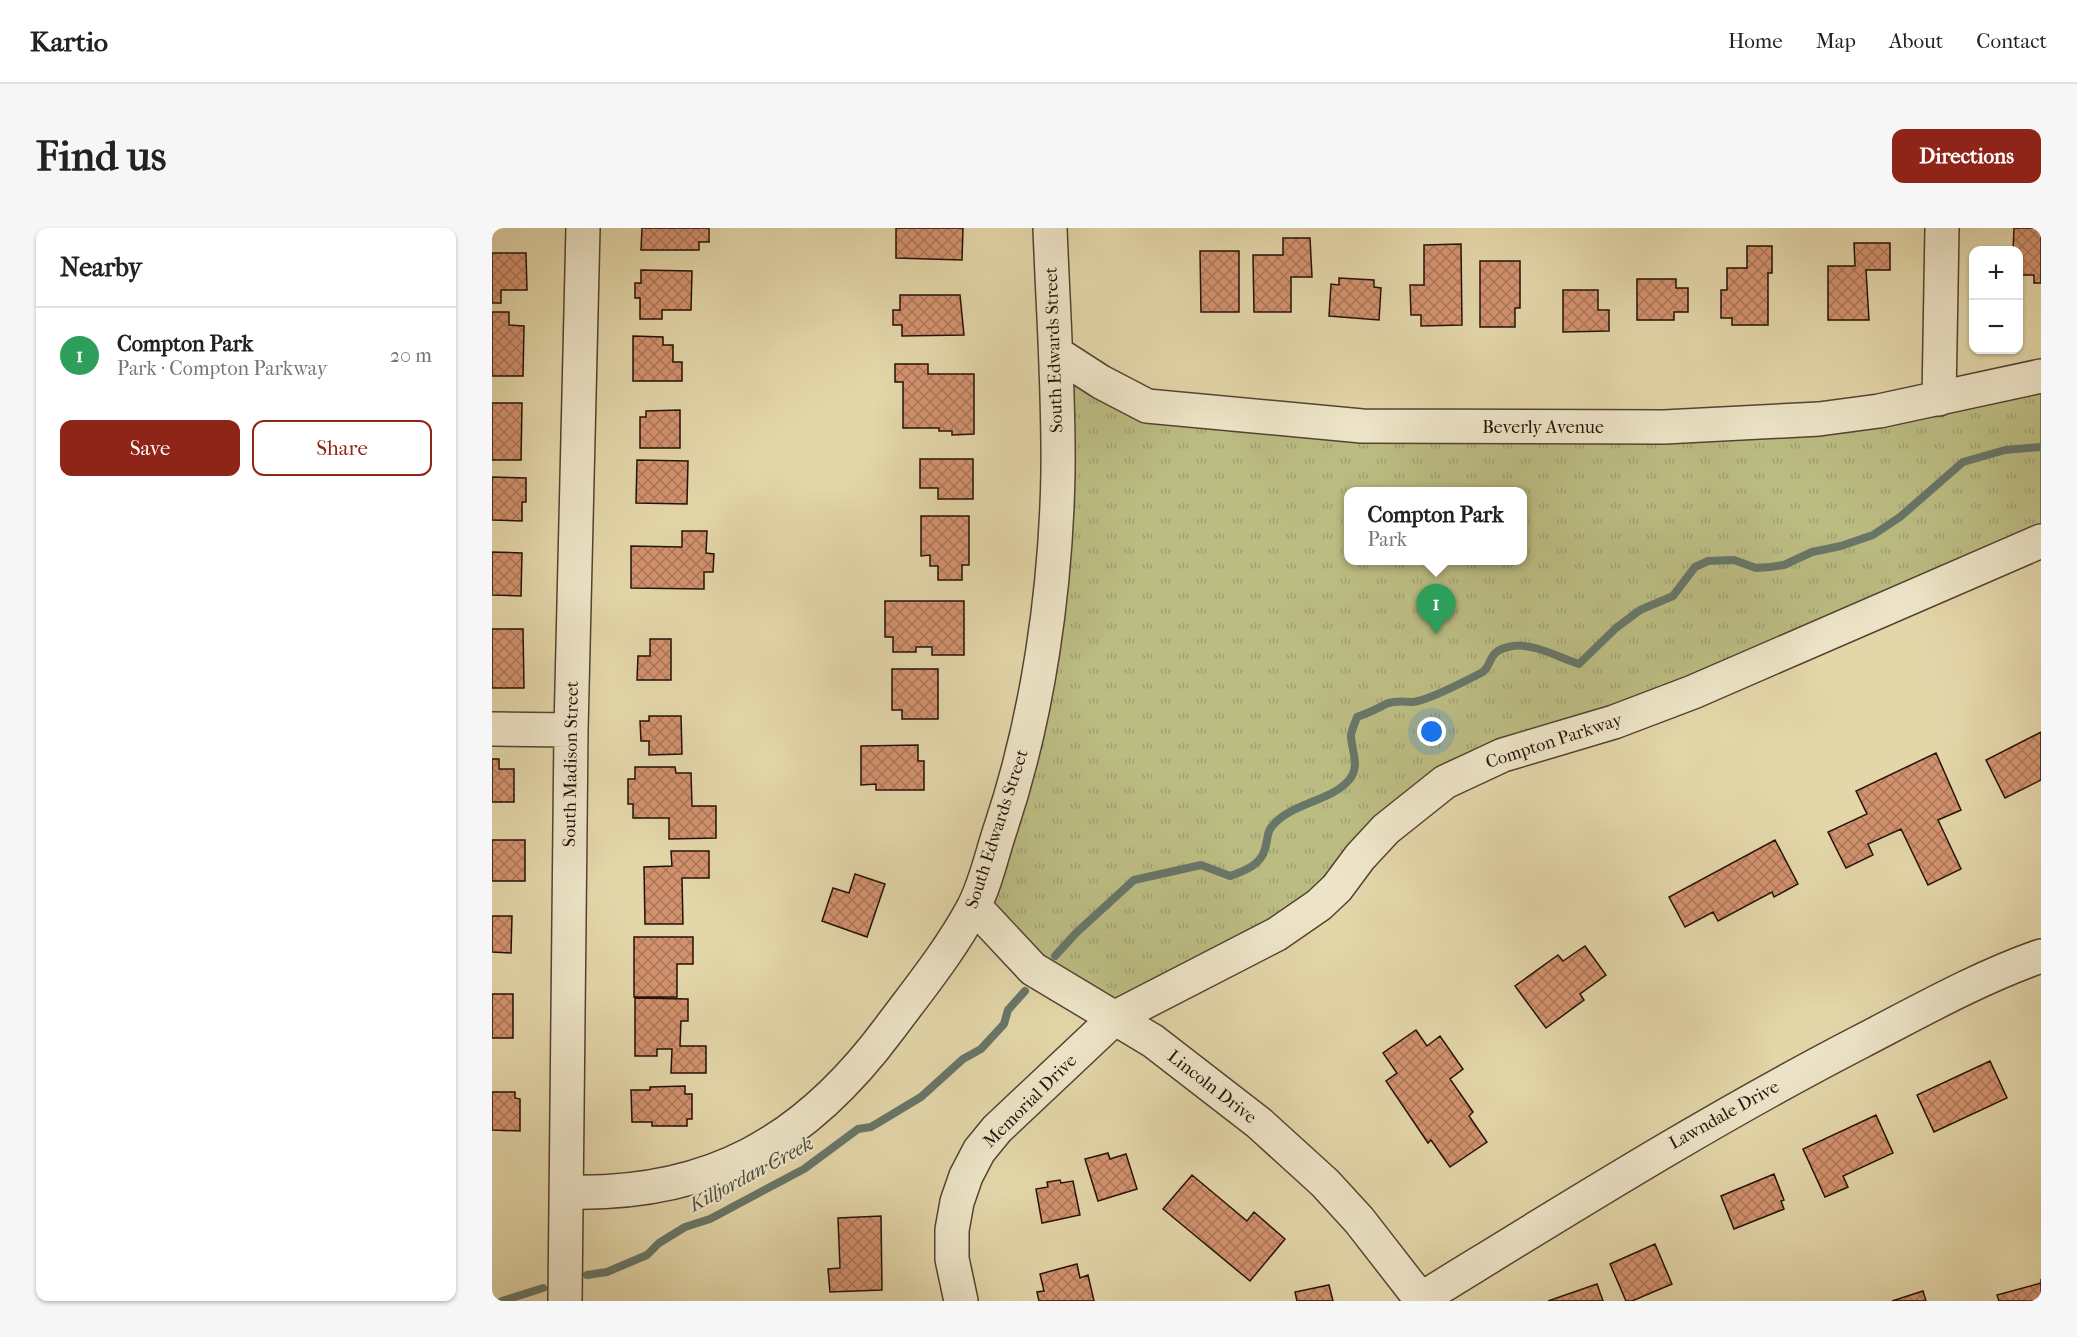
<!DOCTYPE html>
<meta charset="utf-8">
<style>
:root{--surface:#fff;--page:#f6f6f6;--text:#222;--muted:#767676;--line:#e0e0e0;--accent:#8f2418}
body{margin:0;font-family:"IM FELL French Canon",serif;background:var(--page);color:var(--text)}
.controls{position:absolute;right:18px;top:18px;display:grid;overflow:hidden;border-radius:12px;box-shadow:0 2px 4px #0004}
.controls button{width:54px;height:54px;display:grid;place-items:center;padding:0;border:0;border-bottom:2px solid var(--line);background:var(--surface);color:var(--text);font:30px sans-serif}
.you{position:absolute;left:940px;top:504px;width:21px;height:21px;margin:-15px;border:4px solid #fff;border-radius:50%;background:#1a73e8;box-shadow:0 0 0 9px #1a73e833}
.badge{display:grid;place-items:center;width:39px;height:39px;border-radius:50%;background:var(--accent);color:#fff;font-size:20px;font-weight:700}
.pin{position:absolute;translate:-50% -50px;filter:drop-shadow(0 2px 3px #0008)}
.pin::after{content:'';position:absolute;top:32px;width:21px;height:18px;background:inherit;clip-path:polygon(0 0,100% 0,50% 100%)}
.popup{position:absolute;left:852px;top:259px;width:183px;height:78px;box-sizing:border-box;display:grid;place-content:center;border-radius:12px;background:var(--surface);filter:drop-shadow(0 2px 4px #0005);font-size:20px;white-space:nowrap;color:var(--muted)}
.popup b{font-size:22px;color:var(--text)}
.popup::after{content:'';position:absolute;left:50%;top:100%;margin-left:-12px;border:12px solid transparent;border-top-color:var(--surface)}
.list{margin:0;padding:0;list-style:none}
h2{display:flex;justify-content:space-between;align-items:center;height:78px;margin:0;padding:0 24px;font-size:26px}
h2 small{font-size:20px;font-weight:400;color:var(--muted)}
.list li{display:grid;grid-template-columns:39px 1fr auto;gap:18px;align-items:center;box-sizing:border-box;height:96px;padding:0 24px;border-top:2px solid var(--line)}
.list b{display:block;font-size:22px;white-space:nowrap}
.list p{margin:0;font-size:20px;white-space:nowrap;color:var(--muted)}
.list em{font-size:20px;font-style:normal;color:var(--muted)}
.actions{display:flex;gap:12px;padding:18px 24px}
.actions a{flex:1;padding:14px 0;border:2px solid var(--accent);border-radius:12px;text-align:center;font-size:21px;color:var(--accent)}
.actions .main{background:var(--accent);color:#fff}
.map{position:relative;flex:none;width:1549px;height:1073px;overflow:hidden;border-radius:12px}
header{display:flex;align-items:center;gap:36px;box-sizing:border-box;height:84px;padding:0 30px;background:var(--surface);border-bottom:2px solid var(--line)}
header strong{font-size:28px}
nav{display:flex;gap:33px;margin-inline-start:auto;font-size:21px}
.intro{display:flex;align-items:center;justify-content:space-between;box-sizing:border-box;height:144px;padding:0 36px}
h1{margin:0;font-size:42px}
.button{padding:15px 27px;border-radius:12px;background:var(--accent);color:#fff;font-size:21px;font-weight:700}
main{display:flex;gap:36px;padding:0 36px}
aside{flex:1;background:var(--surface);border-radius:12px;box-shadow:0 2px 4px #0004}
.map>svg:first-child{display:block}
.grass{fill:url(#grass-tufts);stroke:#706746;stroke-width:1.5;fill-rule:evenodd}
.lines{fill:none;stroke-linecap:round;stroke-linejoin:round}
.stream{stroke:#687668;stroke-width:8}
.building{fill:url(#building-cross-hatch);stroke:#251209;stroke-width:1.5}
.minor-casing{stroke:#544331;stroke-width:36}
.minor{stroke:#ede4c7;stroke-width:33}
.labels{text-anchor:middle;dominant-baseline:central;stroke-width:4.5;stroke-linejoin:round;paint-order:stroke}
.street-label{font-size:18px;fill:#251209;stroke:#ede4c7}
.water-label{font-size:20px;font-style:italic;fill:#4c4c40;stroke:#ede4c7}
</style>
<header>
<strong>Kartio</strong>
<nav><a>Home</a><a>Map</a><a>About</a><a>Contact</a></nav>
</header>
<div class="intro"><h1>Find us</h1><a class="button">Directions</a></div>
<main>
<aside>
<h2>Nearby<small></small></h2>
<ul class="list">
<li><span class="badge" style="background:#2e9e5b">1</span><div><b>Compton Park</b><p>Park · Compton Parkway</p></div><em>20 m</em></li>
</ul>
<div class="actions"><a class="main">Save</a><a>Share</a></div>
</aside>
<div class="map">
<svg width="1549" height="1073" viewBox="0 0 1549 1073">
<defs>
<pattern id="grass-tufts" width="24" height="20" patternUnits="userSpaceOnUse" patternTransform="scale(1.5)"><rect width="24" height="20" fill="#bbbc82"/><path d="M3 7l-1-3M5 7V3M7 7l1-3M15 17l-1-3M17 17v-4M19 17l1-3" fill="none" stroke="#a1a16f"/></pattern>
<pattern id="building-cross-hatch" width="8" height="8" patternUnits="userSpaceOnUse" patternTransform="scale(1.5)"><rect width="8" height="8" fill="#d3926e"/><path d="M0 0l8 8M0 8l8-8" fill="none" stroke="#ab7659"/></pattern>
</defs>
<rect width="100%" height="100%" fill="#e3d6a9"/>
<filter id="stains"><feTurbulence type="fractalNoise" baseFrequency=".00333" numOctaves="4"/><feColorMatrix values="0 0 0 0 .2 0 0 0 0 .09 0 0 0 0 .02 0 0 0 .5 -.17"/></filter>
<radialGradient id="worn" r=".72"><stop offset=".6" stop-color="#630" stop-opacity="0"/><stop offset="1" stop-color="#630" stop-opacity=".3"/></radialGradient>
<path class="grass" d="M564,125L655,178L1172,199L1549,148V314L1011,527L845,660L624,789L482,678L539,493ZM857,264H1031V332H857Z"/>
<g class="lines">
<path class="stream" d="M563,728L584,705L642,652L709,637L738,648C752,643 769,637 773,621C777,608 773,604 785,593C806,574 840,572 857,552C869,538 859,522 859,507C860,501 863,495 865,489C876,485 885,481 894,476C904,472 912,474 921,474C938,472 973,453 989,445C1002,438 993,422 1021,418C1042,415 1068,430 1087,436L1124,400L1148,382L1181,368L1203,339L1216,333L1242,332L1264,340L1278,339L1292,337L1320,324L1349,318L1381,307L1408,289L1471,234L1513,222L1549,219
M95,1047L115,1044L155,1027L167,1015L193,999L218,991L312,941L366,901L379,899L429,869L471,831L489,821L512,796L516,782L533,763
M10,1073L51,1060"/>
</g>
<path class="building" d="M150,0H217V14H207V22H149Z
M404,0H471L470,32L404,30Z
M1522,0H1549V55H1542V47H1526V22H1521Z
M791,10H818L820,49H799V84H762L761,27H791Z
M1362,15H1398V42H1374L1377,92H1336V38H1363Z
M969,16L970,97L929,98V87H919L918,57H932V17Z
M1255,18H1280V45H1276V97H1240V90H1229V62H1235V40H1255Z
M708,23H747V84H709Z
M0,25H34L35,62H9V75H0Z
M988,33H1028V80H1023V99H988Z
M149,42L200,43L199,82H170V91H148V70H143V55H149Z
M847,50L882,52V59L889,60L887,92L837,88L839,56L847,57Z
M1145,51H1184V60H1196V84H1182V92H1145Z
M1071,62H1106V82H1117V103L1071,104Z
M408,67H468L472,107L410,108V97H401V82H408Z
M0,84H17V97L32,98L31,148H0Z
M141,108L171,109V117H181V134H190V153H141Z
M403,136H436V146H482V206L460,207V203H447V200H411V154H403Z
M0,175H30L29,232H0Z
M188,182V220H148V189H154V183Z
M428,231H481V271H446V260H428Z
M145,232L196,233L195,276L144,275Z
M0,249L34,250V274H30V293L0,292Z
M429,288H477V337H470V352H446V338H438V327L429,328Z
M190,303H215L214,325L222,326L221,344H212V361L139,360V318L190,319Z
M0,324L30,325L29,368L0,367Z
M393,373H472V427H440V419H424V424H401V409H393Z
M0,401H31L32,460H0Z
M158,411H179V452H145L146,428H158Z
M400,441H446V491H410V482H400Z
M157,488H189L190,526L157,527V513H149L148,493H157Z
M1549,504V552L1513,570L1494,532Z
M426,517V533H432V562H384V556L369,557V518Z
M1444,525L1469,582L1446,592L1469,641L1436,657L1409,601L1376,616L1381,627L1354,640L1336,604L1375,586L1364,563Z
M0,531H7V541H22V574H0Z
M143,539H183L184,545H199L200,578H224V610L177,611V590H141V576H136V551H143Z
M0,612H33V653H0Z
M1283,612L1306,656L1282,669L1280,664L1226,693L1221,684L1193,699L1177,669Z
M179,623H217V650H190L191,696H153L152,639L180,638Z
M363,646L393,656L375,709L330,693L341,660L357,665Z
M0,688H20L19,725L0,724Z
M142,709H201V736H185V769H142Z
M1093,718L1114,747L1088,766L1092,772L1054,800L1023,758L1066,727L1071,733Z
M0,766H21V810H0Z
M143,770L196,771V793H189L188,818H214V845H179L180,821H165V828H143Z
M924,802L935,818L948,808L971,841L958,851L981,884L977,888L995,914L958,939L939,912L936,915L894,853L905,845L891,825Z
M1498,833L1515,870L1442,904L1425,867Z
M193,858V866H200V891H195V898H160V894H140L139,862H158V859Z
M0,864H23V870L28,871V903L0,902Z
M1384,887L1401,925L1351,948L1356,959L1333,969L1311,921Z
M616,925L618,931L634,926L645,961L606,973L593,931Z
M1282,946L1292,972L1289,973L1292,981L1242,1001L1229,968Z
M700,947L755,993L762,984L793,1011L758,1053L671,981Z
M568,952L569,955L581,953L588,987L550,995L544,961L556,959L555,954Z
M389,988L390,1062L338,1064L336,1041L348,1040L346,990Z
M1163,1016L1180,1056L1140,1073H1134L1118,1036Z
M585,1036L588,1050L596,1047L602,1073H547L545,1064L552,1063L548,1046Z
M1549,1051V1073H1507L1505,1067L1549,1055Z
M1105,1056L1111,1073H1056Z
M837,1057L841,1073H805L803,1064Z
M1431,1063L1434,1073H1400Z"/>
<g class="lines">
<defs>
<path id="minor" d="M564,125L609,154L655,178L870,198L1172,199L1327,191L1387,183L1549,148
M1447,171L1450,0
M0,501L79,502
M482,678L541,741L661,813L767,895L833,955L867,992L930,1073
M75,964C218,968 313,914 397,801C426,762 458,723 481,680C494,656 500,625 509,599C546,488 564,362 566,244C567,163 561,81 558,0
M929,1071C1074,982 1217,892 1368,814C1426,784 1488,749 1549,728
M73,1073L79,502L91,0
M469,1073L460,1031V1002L465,974L474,948L487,923L505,901L624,789L785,706L827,677L845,660L868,629L894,601L953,554L1011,527L1122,494L1201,464L1549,313"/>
</defs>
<use href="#minor" class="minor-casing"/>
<use href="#minor" class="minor"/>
</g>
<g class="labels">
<g class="street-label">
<text transform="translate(562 122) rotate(-92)">South Edwards Street</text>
<text x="1051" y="199">Beverly Avenue</text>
<text transform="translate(1062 513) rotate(-18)">Compton Parkway</text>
<text transform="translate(79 536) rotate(-89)">South Madison Street</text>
<text transform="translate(505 601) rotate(-72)">South Edwards Street</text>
<text transform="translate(720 859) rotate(38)">Lincoln Drive</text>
<text transform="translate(538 873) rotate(-45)">Memorial Drive</text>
<text transform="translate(1232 887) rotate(-29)">Lawndale Drive</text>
</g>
<g class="water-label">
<text transform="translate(259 946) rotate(-28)">Killjordan Creek</text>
</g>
</g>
<rect width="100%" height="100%" filter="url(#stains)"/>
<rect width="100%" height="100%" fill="url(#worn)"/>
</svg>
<div class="controls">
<button>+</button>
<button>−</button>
</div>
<div class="you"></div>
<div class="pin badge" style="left:944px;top:406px;background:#2e9e5b">1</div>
<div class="popup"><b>Compton Park</b>Park</div>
</div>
</main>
